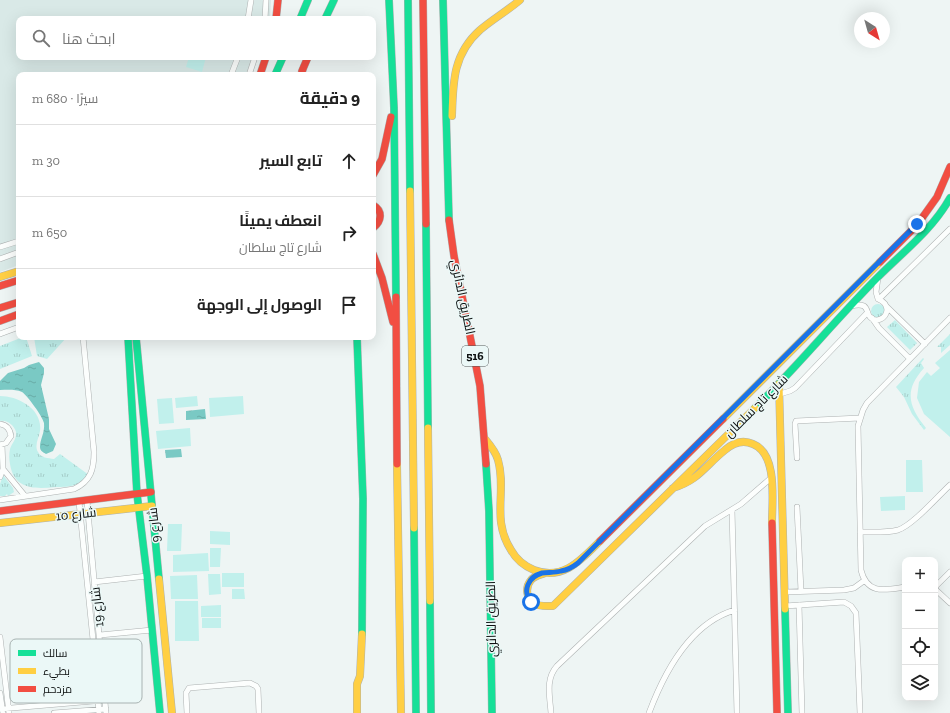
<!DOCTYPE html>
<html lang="ar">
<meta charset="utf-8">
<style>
:root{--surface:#fff;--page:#f6f6f6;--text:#222;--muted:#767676;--line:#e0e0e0}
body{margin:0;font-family:"Zilla Slab",Cairo,serif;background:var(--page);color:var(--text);direction:rtl}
.controls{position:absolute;right:12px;bottom:12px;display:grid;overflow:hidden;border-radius:8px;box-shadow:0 4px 16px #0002}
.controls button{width:36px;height:36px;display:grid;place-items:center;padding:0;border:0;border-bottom:1px solid var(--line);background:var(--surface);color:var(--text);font:20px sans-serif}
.compass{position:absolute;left:854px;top:12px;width:36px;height:36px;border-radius:50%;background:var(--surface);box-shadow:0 4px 16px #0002;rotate:143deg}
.stop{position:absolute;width:12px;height:12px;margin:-9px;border:3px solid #1a73e8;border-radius:50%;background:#fff}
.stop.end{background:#1a73e8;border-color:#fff;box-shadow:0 1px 4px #0008}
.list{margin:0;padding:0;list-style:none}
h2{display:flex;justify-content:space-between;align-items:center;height:52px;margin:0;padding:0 16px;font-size:17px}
h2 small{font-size:13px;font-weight:400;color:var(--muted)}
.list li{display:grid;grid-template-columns:26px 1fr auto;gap:12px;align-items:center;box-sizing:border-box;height:72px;padding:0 16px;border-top:1px solid var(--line)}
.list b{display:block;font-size:15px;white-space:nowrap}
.list p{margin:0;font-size:13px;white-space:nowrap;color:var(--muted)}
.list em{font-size:13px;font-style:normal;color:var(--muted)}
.icon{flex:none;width:22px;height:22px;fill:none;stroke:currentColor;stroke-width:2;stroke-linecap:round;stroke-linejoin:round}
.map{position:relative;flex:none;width:950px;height:713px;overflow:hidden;direction:ltr}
.search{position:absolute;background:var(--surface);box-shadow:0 4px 16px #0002;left:16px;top:16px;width:360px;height:44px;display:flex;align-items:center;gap:10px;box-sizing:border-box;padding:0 14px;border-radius:8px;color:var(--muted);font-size:15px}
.panel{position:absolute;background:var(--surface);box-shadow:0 4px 16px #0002;left:16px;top:72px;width:360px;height:268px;border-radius:8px;direction:rtl}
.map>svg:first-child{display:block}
.built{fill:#d9e9e7}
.grass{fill:url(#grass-tufts)}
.park{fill:#c1f0ec}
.water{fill:url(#water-ripples)}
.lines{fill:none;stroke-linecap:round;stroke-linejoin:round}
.street-casing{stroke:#adb1b1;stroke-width:6}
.fast-casing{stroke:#adb1b1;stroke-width:8}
.slow-casing{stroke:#adb1b1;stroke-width:8}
.jam-casing{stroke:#adb1b1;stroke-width:8}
.street{stroke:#fcfefd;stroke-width:5}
.fast{stroke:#16e098;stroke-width:7}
.slow{stroke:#ffcf43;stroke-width:7}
.jam{stroke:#f24e42;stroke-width:7}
.route{stroke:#1a73e8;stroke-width:5}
.labels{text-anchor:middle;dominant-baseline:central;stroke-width:3;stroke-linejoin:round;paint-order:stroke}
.shield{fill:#ebf8f7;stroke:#505656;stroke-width:1}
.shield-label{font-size:12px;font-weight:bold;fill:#0d1111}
.street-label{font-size:13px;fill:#0d1111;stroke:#ebf8f7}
.key{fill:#ebf8f7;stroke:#a8b3b2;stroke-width:1}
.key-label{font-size:11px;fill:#0d1111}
</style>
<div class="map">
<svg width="950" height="713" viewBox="0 0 950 713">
<defs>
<pattern id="grass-tufts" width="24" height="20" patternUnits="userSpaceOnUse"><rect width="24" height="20" fill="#c1f0ec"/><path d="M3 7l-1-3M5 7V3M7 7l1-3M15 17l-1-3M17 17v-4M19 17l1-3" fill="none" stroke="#a5cdc9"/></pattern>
<pattern id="water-ripples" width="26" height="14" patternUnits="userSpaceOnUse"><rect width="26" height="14" fill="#7ac9c4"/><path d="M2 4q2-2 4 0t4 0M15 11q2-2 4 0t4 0" fill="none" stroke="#68aca7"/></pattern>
</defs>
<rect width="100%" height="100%" fill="#eef5f4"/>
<path class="built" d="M0,0H271L270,19H19V57H258L252,75H19V265L0,272Z"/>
<path class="grass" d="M871 311a7 7 0 1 1 14 0a7 7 0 1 1-14 0Z
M895,320L917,343L910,350L887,327Z
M950,334V345L941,353V347H937Z
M23,337H26L32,356L0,369V346Z
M34,337H67L47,359L37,356Z
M923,358L924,359L921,363L924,368C904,390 908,406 926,428L924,430L912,414L904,397L896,387Z
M0,396C18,396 43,409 40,431C39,438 34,445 38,452C41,458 48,458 54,459L60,454L89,475C85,478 81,483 77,484C71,487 62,487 56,487C35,489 14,490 10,464C9,459 9,454 10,449C12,443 17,439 16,432C14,425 7,420 0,421Z
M3,475L13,488L14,492L8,496L7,494L5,496H0V484Z"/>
<path class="park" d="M189,57H206L202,72L186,67Z
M950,350V437L924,414L917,398L919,382L927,372L931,376L940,368L935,363Z
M197,396L198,406L176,408L175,398Z
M243,396L244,414L210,417L209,398Z
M172,398L174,423L159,424L157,399Z
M190,428L191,446L158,449L156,431Z
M906,460H922L923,492H906Z
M905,496V510L881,511L880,497Z
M168,524H182L181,551H167Z
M210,531L230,532V545L210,544Z
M210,548H221L220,567H210Z
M208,553L209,571L173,572V555Z
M222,573H244V587H222Z
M208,574H220L221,594L209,595Z
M197,575L198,599H171L170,576Z
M232,589H244L245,599H232Z
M175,601H198L199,641H175Z
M221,605V617H201V606Z
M202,618H221V628H202Z"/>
<path class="water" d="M39,362L44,368V373L41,385L49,419V429L56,444L53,451L46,454C43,452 40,451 40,447C40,439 45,433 44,423C43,417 27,395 22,392C15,389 7,390 0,390V381L8,373L24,368L29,365Z
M205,409L206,419L186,420V411Z
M181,449L182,457L166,458L165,450Z"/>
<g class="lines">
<defs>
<path id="street" d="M248,19L251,0
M265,19L266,0
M231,75L238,57
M249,75L255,57
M0,247L19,241
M0,259L19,252
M879,299L950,229
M851,306C855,305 860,304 864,306C868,309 867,314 870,317C876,323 886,319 887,310C887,304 883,301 878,299L876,292L878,278
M886,306L925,344
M872,318L879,328L910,359
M0,334L19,327
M780,394L790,391L795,388L867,313
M0,424C7,425 10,429 11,436L6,443L0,445
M797,458L795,424L796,421L860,418
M3,469L25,496
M0,477L3,469L2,445
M0,500L74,489C91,481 94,469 94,452L83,337
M87,501L106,713
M79,502L95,659L99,713
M797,507L801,591
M732,510L737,713
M860,532C872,532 886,533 898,530C913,525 938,496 950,485
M94,582L147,576
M905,587C885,590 867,595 861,570L858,426L863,410L867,403L950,318
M935,587L950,572
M935,589L950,603
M785,592L844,590L854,588L865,580
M799,605L802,713
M785,606L844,602L851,606L856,613L860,713
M100,635L152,630
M0,637L9,713
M0,693L3,713
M0,709L105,700
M54,713L106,709
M187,713L186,693L189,688L250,683L256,686L258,689L259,713
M551,713C550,697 545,679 557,666L705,526L741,504L771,478
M649,713C664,673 690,623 735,610"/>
<path id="fast" d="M389,0L394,108L396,297
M408,0L410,191
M443,0L449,220
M300,19L308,0
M325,19L334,0
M275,75L283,57
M426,224L428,428
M128,337L137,494L147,576L160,713
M136,337L159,579
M357,337L363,499L362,634
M755,408C798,366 836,319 878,277C904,251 932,230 950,198
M486,464L489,511L492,713
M414,528L416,713
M430,601L431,713
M785,609L788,713"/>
<path id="slow" d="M452,116C453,82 453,54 480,30C493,19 507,11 520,0
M410,191L414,528
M0,277L19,271
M779,384L785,609
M723,419L880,262
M428,428L430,601
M485,439C490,445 496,452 498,460C507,491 491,519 511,550C516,559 524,566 534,570C563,581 581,560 600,541
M397,464L401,713
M673,488C699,480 705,466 725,450C733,443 742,439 753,444C778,454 772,501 772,523
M0,523L152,506
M545,573C540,575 534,576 531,580C525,587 526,599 534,603C539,607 547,606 553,606L755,408
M159,579L172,713
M357,713V684L360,676L362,634"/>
<path id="jam" d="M423,0L426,224
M276,19L278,0
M302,71L308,57
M260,75L266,57
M301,75L304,66
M373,175L382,159L391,117
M373,205C383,211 382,221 373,228
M449,220L454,256L480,386L486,464
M373,254L382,278L393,322
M880,262L917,225L937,197L950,167
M0,286L19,280
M396,297L397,464
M0,308L19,302
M0,321L19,314
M0,511L151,492
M772,523L777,713
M600,541L723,419"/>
</defs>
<use href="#street" class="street-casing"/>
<use href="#fast" class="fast-casing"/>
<use href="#slow" class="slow-casing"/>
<use href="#jam" class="jam-casing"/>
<use href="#street" class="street"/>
<use href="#fast" class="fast"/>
<use href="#slow" class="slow"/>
<use href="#jam" class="jam"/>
</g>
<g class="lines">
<path class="route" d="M531,602C522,591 528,577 542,573C548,572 555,573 561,571C567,570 573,567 578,563L917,224"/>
</g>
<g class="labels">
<rect class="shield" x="462" y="346" width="26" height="20" rx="3"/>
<g class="shield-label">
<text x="475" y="356">516</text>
</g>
<g class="street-label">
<text transform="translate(463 297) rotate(78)">الطريق الدائري</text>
<text transform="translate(756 406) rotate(-45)">شارع تاج سلطان</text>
<text transform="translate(76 514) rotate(-6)">شارع 10</text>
<text transform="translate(154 525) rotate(-96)">شارع 9</text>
<text transform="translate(97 607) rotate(-96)">شارع 19</text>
<text transform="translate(491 619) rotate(-91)">الطريق الدائري</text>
</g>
</g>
<rect x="10" y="639" width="132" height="64" rx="6" class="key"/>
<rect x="18" y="650" width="18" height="6" fill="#16e098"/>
<rect x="18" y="668" width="18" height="6" fill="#ffcf43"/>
<rect x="18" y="686" width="18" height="6" fill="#f24e42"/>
<g class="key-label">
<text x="43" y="657">سالك</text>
<text x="43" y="675">بطيء</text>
<text x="43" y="693">مزدحم</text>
</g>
</svg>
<div class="controls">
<button>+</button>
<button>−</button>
<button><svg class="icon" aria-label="locate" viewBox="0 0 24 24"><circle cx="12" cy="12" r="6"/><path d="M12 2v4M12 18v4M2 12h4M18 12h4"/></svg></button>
<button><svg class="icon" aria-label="layers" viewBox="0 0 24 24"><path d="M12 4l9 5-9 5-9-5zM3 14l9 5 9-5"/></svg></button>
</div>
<svg class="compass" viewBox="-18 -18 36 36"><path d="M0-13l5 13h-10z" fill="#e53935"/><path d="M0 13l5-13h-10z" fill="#767676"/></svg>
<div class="stop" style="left:531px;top:602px"></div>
<div class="stop end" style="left:917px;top:224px"></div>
<div class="search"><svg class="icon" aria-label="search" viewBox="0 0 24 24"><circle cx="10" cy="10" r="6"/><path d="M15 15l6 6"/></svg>ابحث هنا</div>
<section class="panel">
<h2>9 دقيقة<small>سيرًا · 680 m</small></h2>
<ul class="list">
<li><svg class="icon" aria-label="ahead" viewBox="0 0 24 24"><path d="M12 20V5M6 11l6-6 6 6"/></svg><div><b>تابع السير</b></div><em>30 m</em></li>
<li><svg class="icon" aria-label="right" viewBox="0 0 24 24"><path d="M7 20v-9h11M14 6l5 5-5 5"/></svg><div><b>انعطف يمينًا</b><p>شارع تاج سلطان</p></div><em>650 m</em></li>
<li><svg class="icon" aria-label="arrive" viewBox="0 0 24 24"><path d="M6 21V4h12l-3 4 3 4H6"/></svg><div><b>الوصول إلى الوجهة</b></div></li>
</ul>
</section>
</div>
